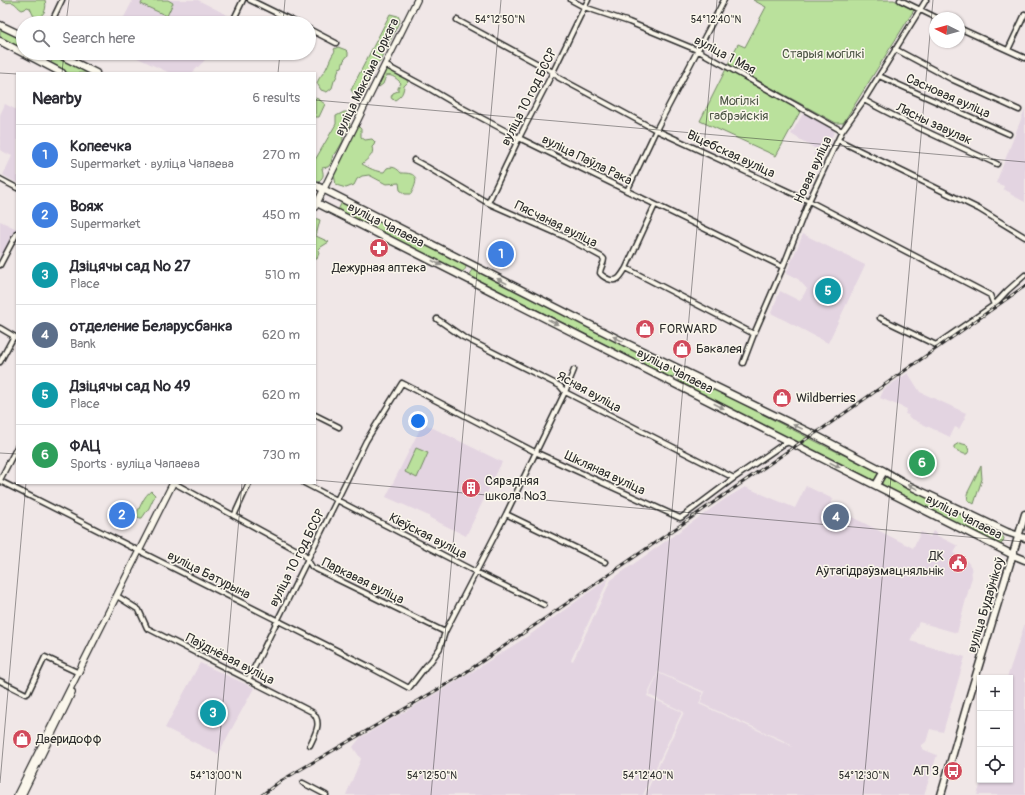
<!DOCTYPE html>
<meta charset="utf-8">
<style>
:root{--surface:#fff;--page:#f2f2f3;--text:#2b2b33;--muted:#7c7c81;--line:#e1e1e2;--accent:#111827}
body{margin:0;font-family:Pangolin,sans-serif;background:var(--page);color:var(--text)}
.controls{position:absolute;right:12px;bottom:12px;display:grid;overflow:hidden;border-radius:0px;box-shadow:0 1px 3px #0004}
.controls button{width:36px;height:36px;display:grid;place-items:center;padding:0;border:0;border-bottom:1px solid var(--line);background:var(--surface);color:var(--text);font:20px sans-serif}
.compass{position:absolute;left:929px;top:12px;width:36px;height:36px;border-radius:50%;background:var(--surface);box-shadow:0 1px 3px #0004;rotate:275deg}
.you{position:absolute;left:418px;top:421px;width:14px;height:14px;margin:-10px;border:3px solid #fff;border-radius:50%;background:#1a73e8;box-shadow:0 0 0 6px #1a73e833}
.badge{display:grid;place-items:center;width:26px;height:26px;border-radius:50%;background:var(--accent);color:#fff;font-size:13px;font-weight:700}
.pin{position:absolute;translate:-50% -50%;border:2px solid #fff;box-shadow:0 1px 4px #0006}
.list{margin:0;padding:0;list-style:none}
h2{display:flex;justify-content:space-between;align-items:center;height:52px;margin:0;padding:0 16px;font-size:17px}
h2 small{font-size:13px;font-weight:400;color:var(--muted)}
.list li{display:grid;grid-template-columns:26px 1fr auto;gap:12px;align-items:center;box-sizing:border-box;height:60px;padding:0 16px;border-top:1px solid var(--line)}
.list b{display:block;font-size:15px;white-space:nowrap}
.list p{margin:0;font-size:13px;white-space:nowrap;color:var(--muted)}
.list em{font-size:13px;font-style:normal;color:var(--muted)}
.icon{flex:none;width:22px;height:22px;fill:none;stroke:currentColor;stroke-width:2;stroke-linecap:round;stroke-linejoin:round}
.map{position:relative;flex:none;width:1025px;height:795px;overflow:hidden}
.search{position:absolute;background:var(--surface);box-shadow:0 1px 3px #0004;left:16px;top:16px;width:300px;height:44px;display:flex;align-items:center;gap:10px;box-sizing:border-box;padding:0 14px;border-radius:22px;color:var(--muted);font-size:15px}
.panel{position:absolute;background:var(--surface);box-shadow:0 1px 3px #0004;left:16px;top:72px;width:300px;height:412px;border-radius:0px}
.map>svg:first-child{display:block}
.built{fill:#e3d4e1}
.green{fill:#bae19c;stroke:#728664}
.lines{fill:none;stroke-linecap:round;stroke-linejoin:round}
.minor-casing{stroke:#2b2b2b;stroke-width:7}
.tertiary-casing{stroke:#2b2b2b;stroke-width:8}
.secondary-casing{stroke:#2b2b2b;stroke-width:9}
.minor{stroke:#fbf7ec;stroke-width:4}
.tertiary{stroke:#fbf7ec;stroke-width:5.5}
.secondary{stroke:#fbf7ec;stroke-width:6}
.rail-casing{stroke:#2b2b2b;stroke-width:3}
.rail{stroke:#fbf7ec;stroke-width:1.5;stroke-dasharray:4.5;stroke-linecap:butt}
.oneway{fill:#93918c}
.ticks{fill:none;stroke:#2b2b2b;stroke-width:1;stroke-opacity:0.45}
.labels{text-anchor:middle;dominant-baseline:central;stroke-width:3;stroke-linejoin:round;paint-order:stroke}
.park-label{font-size:13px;fill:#4f5847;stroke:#fbf7ec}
.street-label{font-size:13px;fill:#2b2b2b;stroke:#fbf7ec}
.poi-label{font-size:13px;fill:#2b2b2b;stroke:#fbf7ec;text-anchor:start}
.ticks-label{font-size:10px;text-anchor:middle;fill:#2b2b2b;stroke:#fbf7ec;stroke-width:3;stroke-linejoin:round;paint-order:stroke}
</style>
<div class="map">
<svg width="1025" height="795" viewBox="0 0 1025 795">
<rect width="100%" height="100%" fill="#f0e7e7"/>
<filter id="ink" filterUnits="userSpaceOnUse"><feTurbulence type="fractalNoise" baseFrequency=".025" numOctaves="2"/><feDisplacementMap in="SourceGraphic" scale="8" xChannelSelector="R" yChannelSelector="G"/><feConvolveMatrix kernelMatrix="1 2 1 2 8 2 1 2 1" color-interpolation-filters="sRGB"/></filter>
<g filter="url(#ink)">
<path class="built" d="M133,0H198L229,16L225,23H121Z
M130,53H209L204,61L192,73H170L131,55Z
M5,104L17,110V183L3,175L12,156L0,150V115Z
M1025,109V202L1010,194L1011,193L1003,189L1004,186L996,183Z
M804,112L836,129L819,158L813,155L816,149L791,134Z
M0,221L17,229L0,259Z
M803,234L865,265L828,343L771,313L780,291L800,301L807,289L798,279L786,274Z
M908,373L920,392L966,413L964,417L965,418L959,429L955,427L950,437L908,417L909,415L905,414L907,409L880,398L884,389Z
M423,423L502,462L466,536L430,518L429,516L386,497Z
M806,486L833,499L829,510L846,518L848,515L913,548L921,532L930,537L933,531L937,533L936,535L958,546L954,553L967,561L971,567L972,577L957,633L919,622L910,641L965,657L943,732L930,729L926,742L922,745V749L937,755L924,795H645L684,712L649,695L658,673L703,693L699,704L788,744L792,747L789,743L700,703L705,692L658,672L647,696L682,712L643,795H346L361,759L353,747L360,738L459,680L531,634L609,578L571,660L573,661L611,580L725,499L745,487L795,508Z
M1025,623V795H977L982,780H1010V678H1007Z
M200,663L254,688L218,754L165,728Z"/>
<path class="green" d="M1,0H45C47,8 45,14 38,18L33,15L30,8L27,7L25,9L22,10C18,8 17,5 14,3C9,1 7,5 1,0Z
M143,0H168L173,3L167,16L141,4Z
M753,0H894L914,10L845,120L843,123H836L728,64L738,44L745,47L766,7Z
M390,14L398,16L400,20L390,41L382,56L380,62H377L375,64L376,67L367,81L368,86L362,94H354L351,90Z
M0,28L23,39L20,48L0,38Z
M338,47L346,50L348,52V55L345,59L344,60L342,67L339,68L337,76L334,81L332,88L327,92L321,90L317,83C319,77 323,74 326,69C329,63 331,56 335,51L334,49Z
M55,54L92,73H69L50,64Z
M726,69L801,110L776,156L700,121Z
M387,70H389L406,79L408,82L404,86C403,94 401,96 395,100L392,99L391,97L393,93L398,91V88L401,83C397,79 392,74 386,76L383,84L379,87L378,84L382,73Z
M315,98L318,99L325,104L319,117H315Z
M344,112H347C347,119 351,121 349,129C345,132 342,136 343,141L336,153L333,155L331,163L328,167L322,168C323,174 325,176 319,181L315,180V160L336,124V116Z
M358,126L361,129V137L365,140L372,139L375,142L374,145L372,147C375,155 367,159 362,164C369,168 376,172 384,172L387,168C393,166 397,168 401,173C404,173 408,173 411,174C420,177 414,188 411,194H405L400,190L399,183L386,184L369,175L362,176L357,179L354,185L346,188L336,185L334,174L347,144L350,142L351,138Z
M342,202L465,264C467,268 465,270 462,272H459L338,210Z
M315,218L320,220L316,236L329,242L321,247L318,250L319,252L317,259H315Z
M476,269L675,370V374L673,377H668L581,332L472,277L470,273L472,270Z
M681,374L685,375L817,442L876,471L878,473V476L874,480L871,479L681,384L678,379V377Z
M959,443L967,445L969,451L967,454H964L954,449V446Z
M416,448L428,453L417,478L405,472Z
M981,466L982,479L974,504L968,500L967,494Z
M887,477L940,503L1001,534L1004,538L1003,542L1000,545L992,543L883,486L882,483C882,479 883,478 887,477Z
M151,491L155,495L149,508L142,518H139L137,516V513C141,505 144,496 151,491Z"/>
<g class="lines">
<defs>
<path id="minor" d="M250,0L297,23
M571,0L584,7L629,22L697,50L842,131
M900,0L937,18
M457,20L553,72L559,78L656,130L809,201L990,295L994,305
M51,23L62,0
M232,23L243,0
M959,28L1025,58
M309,29L336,43
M895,49L953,80L1019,110
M1008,50L1025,14
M43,63L48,53
M385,65L430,89L459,106L519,138L783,267
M879,76L1009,134
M864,100C907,124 952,143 997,164
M838,140L979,209L1025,237
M414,160L427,167L488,203L563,236L602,257L604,259C604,264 600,268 600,273C602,276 604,277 608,279C618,283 621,276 626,268L754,334
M0,179L17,188
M627,191L656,130L724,0
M488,203L519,138L553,72L588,0
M0,265L17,233
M626,268L655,205
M880,318L936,345L994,305L1007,291L1025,275
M437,319L463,337L560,386L565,392L734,478
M0,328L17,338
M0,362L14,336
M743,363L754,334L783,267L809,201L842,131L864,100L926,0
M315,415L339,427
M0,480L17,447
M0,481L366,665L409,688L426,666L431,661L440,648L445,632L506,514L565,392L574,370
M174,483L304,554L312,567L445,632
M304,483L476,572L544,605
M506,514L605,562
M234,516L249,483
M117,596L139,610L147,628L312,712C323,722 315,734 310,745
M248,680L337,500L366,441L402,383L535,452L680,518L682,517L734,478L782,445L789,442
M0,681L26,694L28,693L45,657L79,673
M303,783L326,795"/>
<path id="tertiary" d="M315,207L367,101L417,0
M17,795L173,483
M22,795L68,701L72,692"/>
<path id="secondary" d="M0,25L23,36
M0,41L23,53
M24,53L62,73
M56,53L96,73
M315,185L628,344L813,434L884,471L908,485L1007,532L1025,538
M315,202L1013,555L1025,560
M876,485L884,471
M941,795L970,695L1025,514"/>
</defs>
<use href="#minor" class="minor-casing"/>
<use href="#tertiary" class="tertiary-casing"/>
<use href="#secondary" class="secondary-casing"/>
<use href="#minor" class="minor"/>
<use href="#tertiary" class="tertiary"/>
<use href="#secondary" class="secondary"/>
<defs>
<path id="rail" d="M262,795L279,782L459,677L601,580L791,449L797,445L822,429L1025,286"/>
</defs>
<use href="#rail" class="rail-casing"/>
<use href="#rail" class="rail"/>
</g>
<defs><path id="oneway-solid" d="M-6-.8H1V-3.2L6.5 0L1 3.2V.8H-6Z"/></defs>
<g class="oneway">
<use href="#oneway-solid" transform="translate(437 263) rotate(27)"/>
<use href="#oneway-solid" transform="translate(502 281) rotate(-153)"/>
<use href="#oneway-solid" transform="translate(553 322) rotate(27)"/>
<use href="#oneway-solid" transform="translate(618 339) rotate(-153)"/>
<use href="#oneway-solid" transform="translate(719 406) rotate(27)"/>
<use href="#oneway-solid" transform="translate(798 427) rotate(-155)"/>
<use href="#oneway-solid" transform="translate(835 465) rotate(27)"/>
<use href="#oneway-solid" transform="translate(913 487) rotate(-154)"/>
</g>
</g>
<path class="ticks" d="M66,23L69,0M283,23L285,0M0,73L17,74M62,73L64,53M278,73L280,53M315,100L1025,162M0,453L17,454M315,480L1025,542M0,783L26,483M215,795L242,483M431,795L501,0M647,795L717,0M863,795L933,0"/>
<defs>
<symbol id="pharmacy-disc" viewBox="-11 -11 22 22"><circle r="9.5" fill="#d1495b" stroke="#fbf7ec"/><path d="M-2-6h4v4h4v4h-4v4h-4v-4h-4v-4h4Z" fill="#fff"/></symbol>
<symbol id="shop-disc" viewBox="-11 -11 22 22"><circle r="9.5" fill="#d1495b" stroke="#fbf7ec"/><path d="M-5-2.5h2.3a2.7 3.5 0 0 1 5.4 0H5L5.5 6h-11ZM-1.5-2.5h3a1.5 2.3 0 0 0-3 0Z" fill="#fff"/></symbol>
<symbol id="building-disc" viewBox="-11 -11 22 22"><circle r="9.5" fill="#d1495b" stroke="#fbf7ec"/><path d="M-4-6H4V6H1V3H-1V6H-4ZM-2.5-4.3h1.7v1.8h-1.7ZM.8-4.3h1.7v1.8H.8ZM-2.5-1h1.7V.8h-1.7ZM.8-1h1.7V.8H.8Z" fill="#fff"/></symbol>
<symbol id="civic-disc" viewBox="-11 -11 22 22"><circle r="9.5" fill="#d1495b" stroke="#fbf7ec"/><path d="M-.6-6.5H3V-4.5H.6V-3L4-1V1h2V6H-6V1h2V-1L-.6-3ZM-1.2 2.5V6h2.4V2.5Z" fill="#fff"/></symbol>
<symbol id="bus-disc" viewBox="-11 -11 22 22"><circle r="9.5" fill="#d1495b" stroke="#fbf7ec"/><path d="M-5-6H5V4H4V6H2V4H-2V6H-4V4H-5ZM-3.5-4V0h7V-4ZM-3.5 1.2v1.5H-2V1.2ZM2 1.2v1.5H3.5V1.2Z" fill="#fff"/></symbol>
</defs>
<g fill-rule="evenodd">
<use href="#pharmacy-disc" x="368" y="237" width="22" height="22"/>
<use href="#shop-disc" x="634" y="318" width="22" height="22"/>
<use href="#shop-disc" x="671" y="338" width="22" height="22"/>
<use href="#shop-disc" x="771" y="387" width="22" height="22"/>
<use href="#building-disc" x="460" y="477" width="22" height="22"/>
<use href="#civic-disc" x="947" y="552" width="22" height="22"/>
<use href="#shop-disc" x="11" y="728" width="22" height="22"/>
<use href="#bus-disc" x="942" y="760" width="22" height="22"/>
</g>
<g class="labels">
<g class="park-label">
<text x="823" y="54">Старыя могілкі</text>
<text x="739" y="101">Могілкі<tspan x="739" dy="15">габрэйскія</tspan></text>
</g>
<g class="street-label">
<text transform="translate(725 55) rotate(28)">вуліца 1 Мая</text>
<text transform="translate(367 77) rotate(-64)">вуліца Максіма Горкага</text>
<text transform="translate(948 96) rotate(24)">Сасновая вуліца</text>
<text transform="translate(529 97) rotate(-63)">вуліца 10 год БССР</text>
<text transform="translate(934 124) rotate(25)">Лясны завулак</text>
<text transform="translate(731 154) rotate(25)">Віцебская вуліца</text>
<text transform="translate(587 160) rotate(26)">вуліца Паўла Рака</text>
<text transform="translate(813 170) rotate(-65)">Новая вуліца</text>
<text transform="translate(556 224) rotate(26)">Пясчаная вуліца</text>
<text transform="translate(386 225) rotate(27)">вуліца Чапаева</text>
<text transform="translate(675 371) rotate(27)">вуліца Чапаева</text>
<text transform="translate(589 392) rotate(29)">Ясная вуліца</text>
<text transform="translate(605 473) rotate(25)">Шкляная вуліца</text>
<text transform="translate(964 517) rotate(27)">вуліца Чапаева</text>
<text transform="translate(428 536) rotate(27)">Кіеўская вуліца</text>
<text transform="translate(297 558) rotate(-63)">вуліца 10 год БССР</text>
<text transform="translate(209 575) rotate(27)">вуліца Батурына</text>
<text transform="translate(363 581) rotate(26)">Паркавая вуліца</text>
<text transform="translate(986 605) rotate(-73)">вуліца Будаўнікоў</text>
<text transform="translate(230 659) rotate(27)">Паўднёвая вуліца</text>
</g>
<g class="poi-label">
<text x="379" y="268" text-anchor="middle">Дежурная аптека</text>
<text x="659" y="329">FORWARD</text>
<text x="696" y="349">Бакалея</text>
<text x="796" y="398">Wildberries</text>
<text x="485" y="481">Сярэдняя<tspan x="485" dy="15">школа №3</tspan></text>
<text x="944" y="556" text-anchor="end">ДК<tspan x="944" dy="15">Аўтагідраўзмацняльнік</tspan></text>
<text x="36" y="739">Дверидофф</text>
<text x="939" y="771" text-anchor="end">АП 3</text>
</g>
</g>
<g class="ticks-label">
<text x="500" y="23">54°12'50"N</text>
<text x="716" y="23">54°12'40"N</text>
<text x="216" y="779">54°13'00"N</text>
<text x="432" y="779">54°12'50"N</text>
<text x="648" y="779">54°12'40"N</text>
<text x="864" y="779">54°12'30"N</text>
</g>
</svg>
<div class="controls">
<button>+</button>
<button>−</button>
<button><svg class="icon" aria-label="locate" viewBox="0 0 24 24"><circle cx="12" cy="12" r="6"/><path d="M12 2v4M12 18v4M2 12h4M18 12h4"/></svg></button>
</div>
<svg class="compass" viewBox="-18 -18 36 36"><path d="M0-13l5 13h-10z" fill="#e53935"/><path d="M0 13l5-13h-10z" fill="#7c7c81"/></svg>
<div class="you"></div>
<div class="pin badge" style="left:501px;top:254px;background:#3f7fe0">1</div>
<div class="pin badge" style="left:122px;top:515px;background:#3f7fe0">2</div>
<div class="pin badge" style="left:213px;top:713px;background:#0f9aa8">3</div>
<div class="pin badge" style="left:836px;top:517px;background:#5c6f8a">4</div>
<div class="pin badge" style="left:828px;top:291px;background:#0f9aa8">5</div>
<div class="pin badge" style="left:922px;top:463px;background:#2e9e5b">6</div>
<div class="search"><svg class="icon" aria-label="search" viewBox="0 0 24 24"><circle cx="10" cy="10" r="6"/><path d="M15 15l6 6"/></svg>Search here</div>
<section class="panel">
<h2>Nearby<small>6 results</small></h2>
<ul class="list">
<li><span class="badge" style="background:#3f7fe0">1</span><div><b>Копеечка</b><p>Supermarket · вуліца Чапаева</p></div><em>270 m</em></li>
<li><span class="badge" style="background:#3f7fe0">2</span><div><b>Вояж</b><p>Supermarket</p></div><em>450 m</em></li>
<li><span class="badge" style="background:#0f9aa8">3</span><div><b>Дзіцячы сад № 27</b><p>Place</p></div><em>510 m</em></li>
<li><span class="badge" style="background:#5c6f8a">4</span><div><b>отделение Беларусбанка</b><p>Bank</p></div><em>620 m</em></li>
<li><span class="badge" style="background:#0f9aa8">5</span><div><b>Дзіцячы сад № 49</b><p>Place</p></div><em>620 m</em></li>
<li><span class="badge" style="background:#2e9e5b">6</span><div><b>ФАЦ</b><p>Sports · вуліца Чапаева</p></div><em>730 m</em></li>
</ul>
</section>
</div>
